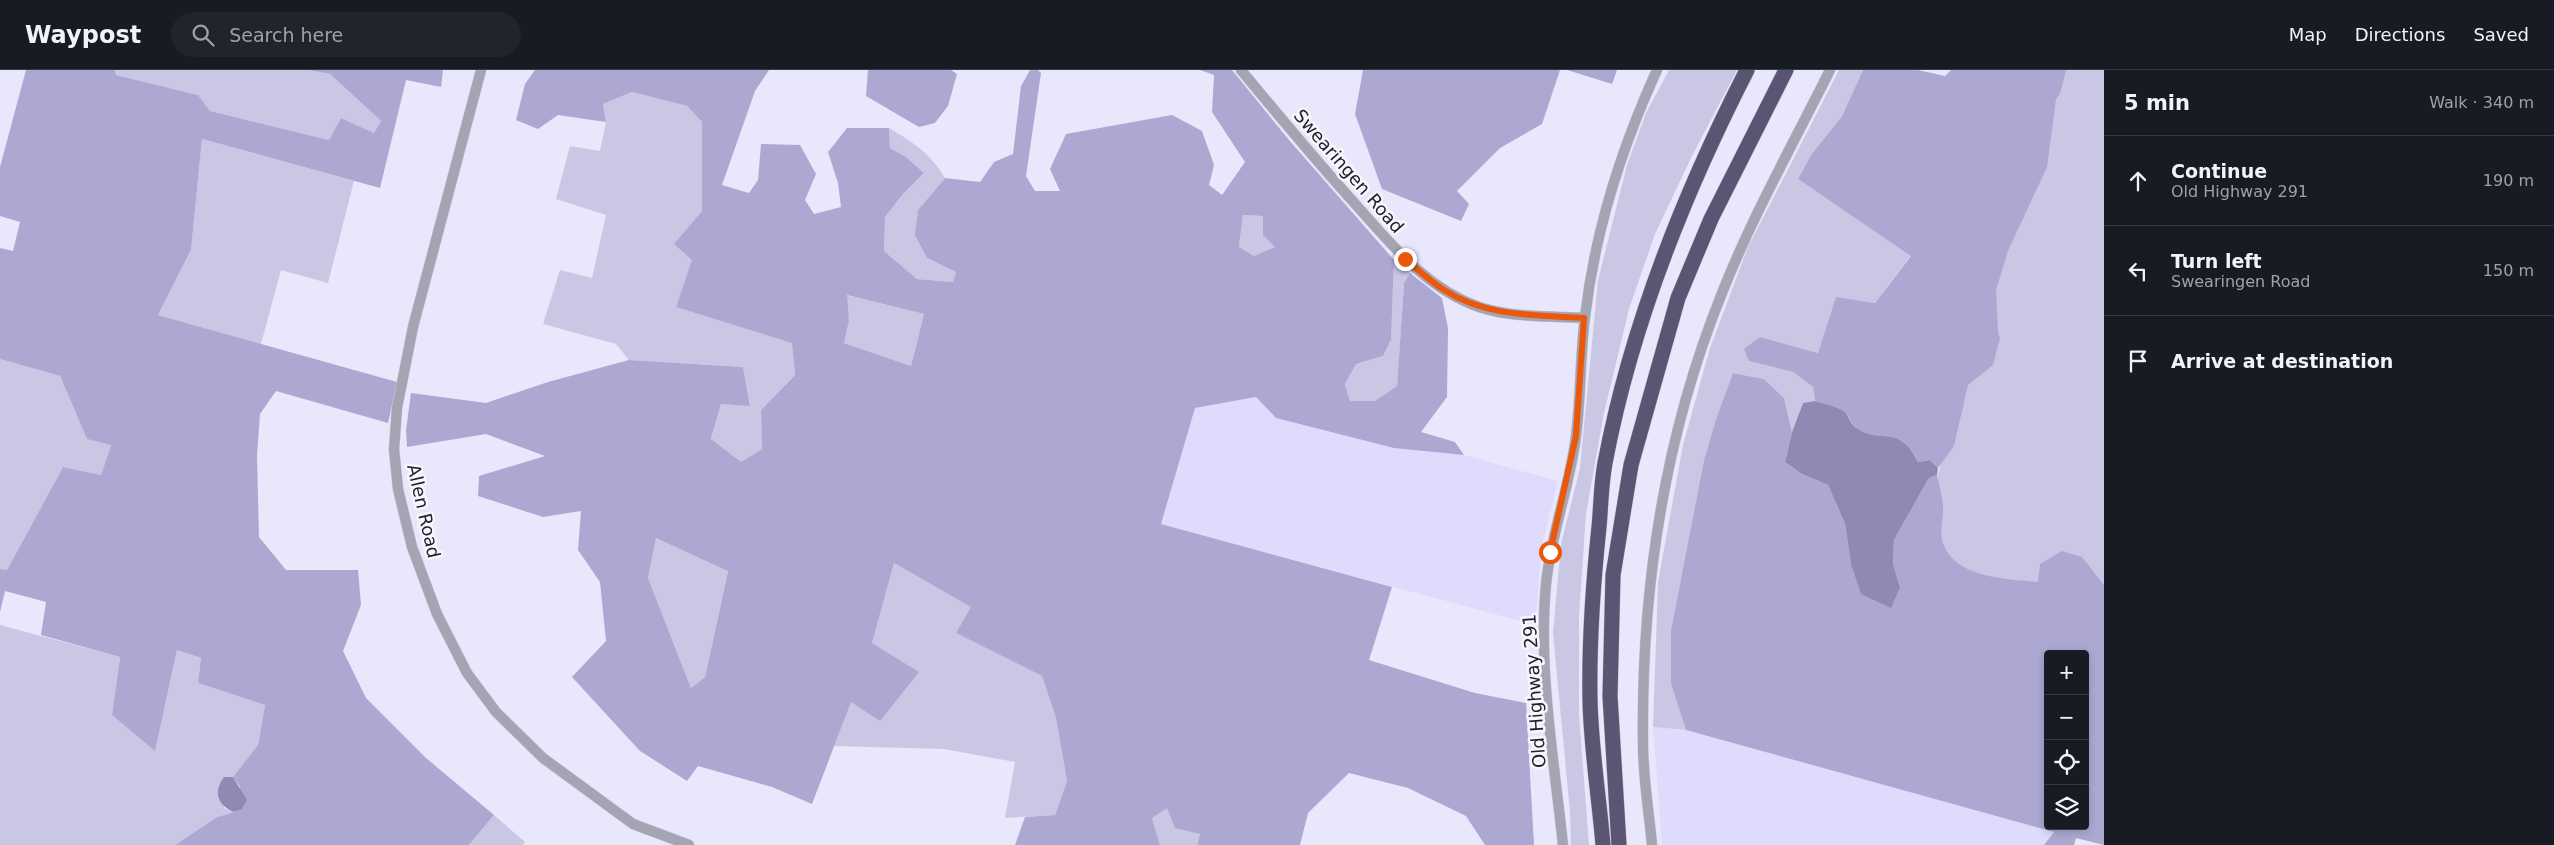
<!DOCTYPE html>
<meta charset="utf-8">
<style>
:root{--surface:#171b24;--page:#20242c;--text:#f1f3f6;--muted:#9ea1a6;--line:#363941}
body{margin:0;font-family:"DejaVu Sans",sans-serif;background:var(--page);color:var(--text)}
.controls{position:absolute;right:15px;bottom:15px;display:grid;overflow:hidden;border-radius:5px;box-shadow:0 2px 8px #0003}
.controls button{width:45px;height:45px;display:grid;place-items:center;padding:0;border:0;border-bottom:1px solid var(--line);background:var(--surface);color:var(--text);font:25px sans-serif}
.stop{position:absolute;width:15px;height:15px;margin:-11px;border:4px solid #ea580c;border-radius:50%;background:#fff}
.stop.end{background:#ea580c;border-color:#fff;box-shadow:0 1px 5px #0008}
.list{margin:0;padding:0;list-style:none}
h2{display:flex;justify-content:space-between;align-items:center;height:65px;margin:0;padding:0 20px;font-size:21px}
h2 small{font-size:16px;font-weight:400;color:var(--muted)}
.list li{display:grid;grid-template-columns:32px 1fr auto;gap:15px;align-items:center;box-sizing:border-box;height:90px;padding:0 20px;border-top:1px solid var(--line)}
.list b{display:block;font-size:19px;white-space:nowrap}
.list p{margin:0;font-size:16px;white-space:nowrap;color:var(--muted)}
.list em{font-size:16px;font-style:normal;color:var(--muted)}
.icon{flex:none;width:28px;height:28px;fill:none;stroke:currentColor;stroke-width:2;stroke-linecap:round;stroke-linejoin:round}
.map{position:relative;flex:none;width:2104px;height:775px;overflow:hidden}
header{display:flex;align-items:center;gap:30px;box-sizing:border-box;height:70px;padding:0 25px;background:var(--surface);border-bottom:1px solid var(--line)}
header strong{font-size:24px}
nav{display:flex;gap:28px;margin-inline-start:auto;font-size:18px}
.search{width:350px;height:45px;background:var(--page);display:flex;align-items:center;gap:12px;box-sizing:border-box;padding:0 18px;border-radius:28px;color:var(--muted);font-size:19px}
main{display:flex}
aside{flex:1;background:var(--surface)}
.map>svg:first-child{display:block}
.built{fill:#dfdbfc}
.green{fill:#cac7e5}
.forest{fill:#ada8d2;fill-rule:evenodd}
.water{fill:#8f8ab3}
.lines{fill:none;stroke-linecap:round;stroke-linejoin:round}
.street-casing{stroke:#c5c3d6;stroke-width:11}
.highway-casing{stroke:#c5c3d6;stroke-width:16}
.street{stroke:#a5a4b2;stroke-width:10}
.highway{stroke:#595572;stroke-width:15}
.route{stroke:#ea580c;stroke-width:6}
.labels{text-anchor:middle;dominant-baseline:central;stroke-width:5;stroke-linejoin:round;paint-order:stroke}
.street-label{font-size:18px;fill:#22212d;stroke:#f6f6fc}
</style>
<header>
<strong>Waypost</strong>
<div class="search"><svg class="icon" aria-label="search" viewBox="0 0 24 24"><circle cx="10" cy="10" r="6"/><path d="M15 15l6 6"/></svg>Search here</div>
<nav><a>Map</a><a>Directions</a><a>Saved</a></nav>
</header>
<main>
<div class="map">
<svg width="2104" height="775" viewBox="0 0 2104 775">
<rect width="100%" height="100%" fill="#e9e7fb"/>
<path class="built" d="M1256,327L1276,348L1394,378L1464,385L1558,411L1542,476L1535,555L1161,454L1195,338Z
M1653,657L1686,660L2054,762L2044,775H1662Z"/>
<path class="green" d="M115,0H309L330,4L381,51L374,63L341,48L329,70L210,41L198,25L116,5Z
M1669,0H1737L1691,88L1655,164L1629,239L1604,343L1586,444L1579,546V645L1589,775H1571L1570,742L1553,563L1561,474L1580,398L1598,210L1627,95L1646,43Z
M1839,0H1863L1842,46L1811,85L1798,109L1911,185L1875,233L1836,228L1818,283L1760,267L1749,291L1793,302L1813,317L1815,331L1803,333L1792,362L1784,328L1764,309L1733,303L1717,346L1704,390L1671,560V614L1686,660L1653,657L1658,512L1683,375L1710,278L1748,177Z
M2047,0H2104V541L1914,493Z
M632,22L687,36L702,52V141L675,174L693,190L676,237L792,272L795,305L761,340L762,379L741,392L711,370L721,334L750,335L743,297L629,290L616,274L543,254L560,200L592,208L606,145L556,129L570,76L600,81L606,52L603,34Z
M889,58C913,72 931,84 945,108L918,140L927,188L956,202L953,212L917,209L884,181L885,147L903,124L924,103L906,87L890,78Z
M202,69L354,111L328,213L281,200L261,274L158,245L191,180Z
M1243,145L1263,146L1276,177L1254,186L1239,177Z
M1394,190L1410,203L1404,213L1397,316L1375,331H1350L1345,314L1356,294L1383,286L1391,270Z
M846,225L924,244L911,296L844,273L849,251Z
M0,289L60,306L87,369L111,374L101,405L63,397L7,500L0,499Z
M656,468L728,500L705,607L691,618L648,508Z
M894,493L972,537L956,563L1042,606L1056,648L1067,711L1055,745L1005,748L1015,692L944,679L834,676L851,631L918,602L872,573Z
M0,555L120,587L112,645L155,680L177,580L201,588L198,613L265,635L258,675L233,707H224V738L233,742L217,747L175,775H0Z
M1167,737L1200,764L1197,775H1160L1152,748Z
M494,745L525,772L523,775H469Z"/>
<path class="forest" d="M26,0H115L116,5L198,25L210,41L329,70L341,48L374,63L381,51L330,4L309,0H443L441,17L406,10L380,118L202,69L191,180L158,245L397,312L388,353L276,321L260,344L257,385L259,467L286,500H358L361,535L343,581L366,628L426,688L494,745L469,775H175L217,747L241,740L240,717L233,707L258,675L265,635L198,613L201,588L177,580L155,681L112,645L120,587L41,565L46,532L5,521L0,542V499L7,500L63,397L101,405L111,375L87,369L60,306L0,289V178L13,181L20,152L0,146V97Z
M535,0H769L755,21L722,115L749,123L758,110L761,74L800,75L816,104L805,130L814,144L841,137L838,113L828,82L847,58H889L890,78L906,87L924,103L903,124L885,147L884,181L917,209L953,212L956,202L927,188L915,165L918,140L945,108L980,112L994,92L1013,84L1021,16L1030,0H1038L1041,3L1026,106L1035,121H1060L1050,99L1066,64L1172,45L1202,61L1214,95L1209,115L1222,125L1245,92L1212,42L1214,5L1200,0H1232L1289,70L1394,190L1391,270L1383,286L1356,294L1345,314L1350,331H1375L1397,316L1404,213L1410,203L1442,228L1448,258L1447,327L1421,362L1455,372L1464,385L1394,378L1276,348L1256,327L1195,338L1161,454L1392,517L1369,590L1475,623L1526,633L1534,775H1485L1466,746L1408,718L1349,703L1308,743L1300,775H1197L1200,764L1175,758L1167,738L1152,748L1160,775H1015L1025,747L1055,745L1067,711L1056,648L1042,606L956,563L971,537L894,493L872,573L919,602L880,651L851,632L812,734L772,717L698,696L687,711L640,681L572,607L606,571L600,512L578,480L581,441L543,447L478,426L479,406L545,386L486,364L407,377L406,360L411,323L486,333L548,312L629,290L743,297L750,336L721,334L711,369L741,392L762,379L761,340L795,305L792,273L676,237L692,190L674,174L702,141V52L687,36L632,22L603,34L606,52L558,45L538,59L516,50L525,14ZM1243,145L1263,146V165L1275,177L1254,186L1239,177ZM847,225L924,244L911,296L844,273L849,251ZM656,468L728,501L705,607L691,618L648,508Z
M868,0H951L957,4L948,36L935,53L919,57L866,26Z
M1363,0H1560L1542,54L1500,78L1457,121L1469,134L1461,151L1382,119L1355,44Z
M1567,0H1617L1612,14Z
M1863,0H1918L1945,6L1951,0H2066L2060,24L2056,29L2047,97L2008,181L1996,220L1998,263L2000,268L1993,295L1968,315L1954,376L1938,398L1930,390L1918,392C1901,354 1881,375 1857,358C1852,355 1849,347 1845,342C1838,336 1824,334 1815,331L1813,317L1793,302L1749,291L1744,279L1760,267L1818,283L1836,227L1875,233L1911,186L1798,109L1811,85L1842,46Z
M1733,303L1764,309L1784,328L1792,362L1785,392L1802,404L1828,415L1845,454L1851,494L1900,517L1893,494L1894,470L1929,408L1937,405C1939,415 1942,425 1943,435C1944,446 1940,459 1942,470C1952,508 2006,509 2038,512L2040,494L2062,481L2082,487L2104,515V775L2076,768L2074,775H2044L2054,762L1686,660L1671,614V560L1704,390L1717,346ZM2048,584H2085V756H2048Z"/>
<path class="water" d="M1815,331C1824,334 1838,336 1845,342C1849,347 1851,355 1857,358C1880,375 1900,353 1918,392L1930,390L1938,398L1937,405L1929,408L1894,470L1893,494L1900,517L1891,538L1861,524L1851,494L1845,454L1828,415L1802,404L1785,392L1792,362L1803,333Z
M224,707H233L247,730L241,740L233,742C217,734 213,722 224,707Z"/>
<g class="lines">
<defs>
<path id="street" d="M481,0L413,257L397,338L394,379L398,419L412,477L437,544L467,603L496,642L543,688L633,754L689,775
M1241,0C1279,46 1317,92 1357,136C1392,175 1427,219 1479,237C1512,248 1550,246 1584,248
M1563,775C1554,689 1538,600 1546,514C1551,463 1570,416 1576,366C1581,326 1580,286 1585,247C1595,160 1621,79 1657,0
M1652,775C1649,742 1643,707 1643,674C1641,520 1664,367 1722,223C1752,147 1793,74 1830,0"/>
<path id="highway" d="M1603,775C1599,727 1591,678 1590,630C1589,573 1593,514 1599,457C1601,436 1601,414 1605,393C1631,255 1683,125 1747,0
M1619,775L1610,626L1613,505L1631,395L1678,228L1711,149L1786,0"/>
</defs>
<use href="#street" class="street-casing"/>
<use href="#highway" class="highway-casing"/>
<use href="#street" class="street"/>
<use href="#highway" class="highway"/>
</g>
<g class="lines">
<path class="route" d="M1405,189C1417,199 1430,211 1444,220C1486,247 1536,245 1584,248L1576,366L1550,482"/>
</g>
<g class="labels">
<g class="street-label">
<text transform="translate(1349 101) rotate(49)">Swearingen Road</text>
<text transform="translate(424 441) rotate(77)">Allen Road</text>
<text transform="translate(1534 621) rotate(-94)">Old Highway 291</text>
</g>
</g>
</svg>
<div class="controls">
<button>+</button>
<button>−</button>
<button><svg class="icon" aria-label="locate" viewBox="0 0 24 24"><circle cx="12" cy="12" r="6"/><path d="M12 2v4M12 18v4M2 12h4M18 12h4"/></svg></button>
<button><svg class="icon" aria-label="layers" viewBox="0 0 24 24"><path d="M12 4l9 5-9 5-9-5zM3 14l9 5 9-5"/></svg></button>
</div>
<div class="stop" style="left:1550px;top:482px"></div>
<div class="stop end" style="left:1405px;top:189px"></div>
</div>
<aside>
<h2>5 min<small>Walk · 340 m</small></h2>
<ul class="list">
<li><svg class="icon" aria-label="ahead" viewBox="0 0 24 24"><path d="M12 20V5M6 11l6-6 6 6"/></svg><div><b>Continue</b><p>Old Highway 291</p></div><em>190 m</em></li>
<li><svg class="icon" aria-label="left" viewBox="0 0 24 24"><path d="M17 20v-9H6M10 6l-5 5 5 5"/></svg><div><b>Turn left</b><p>Swearingen Road</p></div><em>150 m</em></li>
<li><svg class="icon" aria-label="arrive" viewBox="0 0 24 24"><path d="M6 21V4h12l-3 4 3 4H6"/></svg><div><b>Arrive at destination</b></div></li>
</ul>
</aside>
</main>
